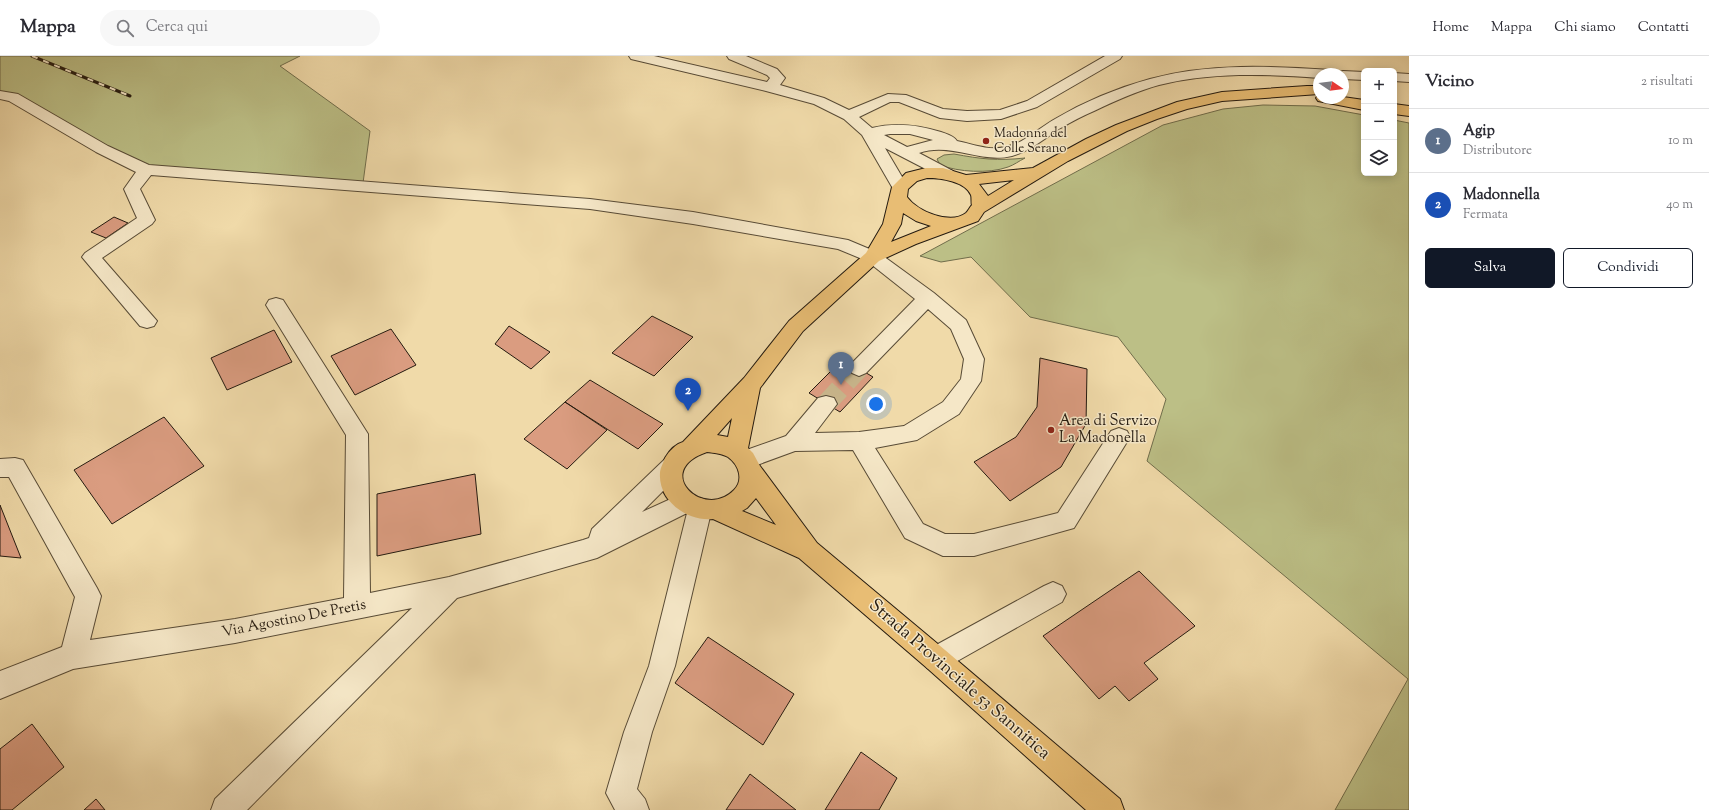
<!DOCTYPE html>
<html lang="it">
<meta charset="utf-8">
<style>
:root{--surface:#fff;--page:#f7f7f7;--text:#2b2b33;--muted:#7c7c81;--line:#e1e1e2;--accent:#111827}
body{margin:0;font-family:"Sorts Mill Goudy",serif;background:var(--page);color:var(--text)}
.controls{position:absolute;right:12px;top:12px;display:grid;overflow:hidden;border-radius:6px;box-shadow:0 2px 10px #0003}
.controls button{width:36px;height:36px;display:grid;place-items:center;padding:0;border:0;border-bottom:1px solid var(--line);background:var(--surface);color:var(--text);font:20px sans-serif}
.compass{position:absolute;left:1313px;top:12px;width:36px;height:36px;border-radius:50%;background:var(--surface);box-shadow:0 2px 10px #0003;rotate:103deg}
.you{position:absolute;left:876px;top:348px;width:14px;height:14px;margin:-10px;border:3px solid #fff;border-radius:50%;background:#1a73e8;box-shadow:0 0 0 6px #1a73e833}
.badge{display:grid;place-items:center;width:26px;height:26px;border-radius:50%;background:var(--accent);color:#fff;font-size:13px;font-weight:700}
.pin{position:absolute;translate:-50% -33px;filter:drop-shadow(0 1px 2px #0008)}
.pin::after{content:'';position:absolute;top:21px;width:14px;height:12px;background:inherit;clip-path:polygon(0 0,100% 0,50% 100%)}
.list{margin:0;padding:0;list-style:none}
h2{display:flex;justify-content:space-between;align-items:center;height:52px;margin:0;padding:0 16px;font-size:17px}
h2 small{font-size:13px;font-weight:400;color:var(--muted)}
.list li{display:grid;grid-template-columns:26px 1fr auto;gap:12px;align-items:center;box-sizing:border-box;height:64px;padding:0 16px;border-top:1px solid var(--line)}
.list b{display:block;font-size:15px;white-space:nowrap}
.list p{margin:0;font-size:13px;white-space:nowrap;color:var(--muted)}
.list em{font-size:13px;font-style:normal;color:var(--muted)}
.actions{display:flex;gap:8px;padding:12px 16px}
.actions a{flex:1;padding:9px 0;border:1px solid var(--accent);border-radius:6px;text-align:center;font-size:14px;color:var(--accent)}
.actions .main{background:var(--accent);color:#fff}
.icon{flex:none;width:22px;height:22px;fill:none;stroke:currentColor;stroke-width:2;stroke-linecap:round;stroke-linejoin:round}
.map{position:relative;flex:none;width:1409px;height:754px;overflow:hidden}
header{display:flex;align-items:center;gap:24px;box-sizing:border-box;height:56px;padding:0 20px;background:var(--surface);border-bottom:1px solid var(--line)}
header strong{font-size:19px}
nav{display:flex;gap:22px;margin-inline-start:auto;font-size:14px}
.search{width:280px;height:36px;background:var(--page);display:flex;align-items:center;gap:10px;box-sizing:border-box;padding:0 14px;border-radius:22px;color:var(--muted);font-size:15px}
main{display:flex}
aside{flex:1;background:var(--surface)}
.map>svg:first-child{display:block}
.green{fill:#bcbf86;stroke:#706d4b}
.building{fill:#da9c80;stroke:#251b10}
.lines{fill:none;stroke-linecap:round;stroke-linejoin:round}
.minor-tunnel{stroke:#c7b48a;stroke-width:20;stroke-dasharray:20 10;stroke-linecap:butt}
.minor-casing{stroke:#584b36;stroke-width:2}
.major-casing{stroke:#251b10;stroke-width:2}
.minor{fill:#f5e7c7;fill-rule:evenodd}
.major{fill:#e8bd74;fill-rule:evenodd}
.rail-casing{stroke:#251b10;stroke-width:3}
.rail{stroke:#f5e7c7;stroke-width:2;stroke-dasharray:6;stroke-linecap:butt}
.poi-dot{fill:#8f2418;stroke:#f5e7c7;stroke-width:1.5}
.labels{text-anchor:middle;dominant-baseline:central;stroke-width:3;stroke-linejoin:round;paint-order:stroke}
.far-poi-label{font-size:13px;fill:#251b10;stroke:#f5e7c7;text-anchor:start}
.poi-label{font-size:15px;fill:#251b10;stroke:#f5e7c7;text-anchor:start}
.street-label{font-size:15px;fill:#251b10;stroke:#f5e7c7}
.near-street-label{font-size:18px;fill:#251b10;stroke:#f5e7c7}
</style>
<header>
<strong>Mappa</strong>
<div class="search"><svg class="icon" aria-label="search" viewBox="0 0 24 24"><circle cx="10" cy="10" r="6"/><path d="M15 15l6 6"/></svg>Cerca qui</div>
<nav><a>Home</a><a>Mappa</a><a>Chi siamo</a><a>Contatti</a></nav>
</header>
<main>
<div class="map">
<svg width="1409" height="754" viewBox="0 0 1409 754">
<rect width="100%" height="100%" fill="#f0daa9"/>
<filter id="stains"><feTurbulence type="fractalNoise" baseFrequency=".005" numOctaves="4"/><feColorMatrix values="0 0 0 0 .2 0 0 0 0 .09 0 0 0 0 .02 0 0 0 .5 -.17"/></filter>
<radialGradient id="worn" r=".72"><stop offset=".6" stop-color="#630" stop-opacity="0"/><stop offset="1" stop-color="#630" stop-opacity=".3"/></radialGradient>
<path class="green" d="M0,0H300L280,10L370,75L363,127L147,112L107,92L16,38L0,36Z
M1263,49L1315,50L1364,59V117H1394V64L1409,67V754H1335L1408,623L1147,405L1166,343L1118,281L1030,261L971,201L941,206L920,200L1163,69L1223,53Z
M954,98C981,103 997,105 1025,102C1019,105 1014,109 1008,111C989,118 958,116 940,109L937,103L944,99Z"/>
<path class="building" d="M114,161L128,167L106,182L91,176Z
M652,260L693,281L654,320L612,297Z
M509,270L550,296L531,313L495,288Z
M391,273L416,309L355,339L331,300Z
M274,274L292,306L227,334L211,302Z
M1040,302L1087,313L1086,368L1061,411L1010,445L974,406L1016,381L1037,351Z
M843,303L873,321L840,356L809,337Z
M590,324L663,368L638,393L565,346Z
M565,346L607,374L567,413L524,383Z
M164,361L204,410L112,468L74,414Z
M475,418L481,478L377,500V438Z
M0,449L21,502L0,500Z
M1139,515L1195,570L1144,607L1158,623L1129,645L1115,630L1099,643L1043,580Z
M708,581L794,638L763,689L675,627Z
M32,668L64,711L12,754H0V693Z
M861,696L897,722L879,754H825Z
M750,718L796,754H726Z
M96,743L105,754H84Z"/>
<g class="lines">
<path class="minor-tunnel" d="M826,348L859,312"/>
<defs>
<path id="minor" d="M629,0H654L767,26L770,22L767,19L729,3L727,0H746L777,13L785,22L780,29L824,42L849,54L888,38L906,39L943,53L967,55L1000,54L1027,45L1105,0H1122L1120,3L1037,51L1001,63L967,65L940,62L899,46H890L859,61L872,72C896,66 918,69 941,76C947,78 954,80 957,85C972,88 989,95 1005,91C1023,88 1039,72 1055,63C1084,46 1117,32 1150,23C1209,7 1271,10 1331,14L1337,17L1343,15L1364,16V24L1343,23V18H1319V22C1266,18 1211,16 1159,29C1137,35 1115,45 1094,55C1082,60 1071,66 1059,73C1044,83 1030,95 1012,100C981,108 951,86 919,97L953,115L955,118L953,121L947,123L941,121L885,92L908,131L906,135L900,136L894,135L892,131L862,79L844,63L814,48L766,35L631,3ZM890,78H910L933,84L907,91L884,79Z
M1394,17L1409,18V26L1394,25Z
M0,35L18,38L108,90L149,109L590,143L693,156L848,184L879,197L934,237L966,264L984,303L981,325L959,358L917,384L875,392L923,468L945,478H974L1058,457L1111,375L1119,372L1127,375L1130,381L1074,472L974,500H943L905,482L853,394L795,395L746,413L738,411L735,404L738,397L786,380L818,342L826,340L834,342L837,348L815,377L859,376L904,370L943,346L961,323L964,303L951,273L928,253L866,317L859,320L852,317L849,312L852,307L915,243L867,205L838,193L693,168L590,153L151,119L140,133L155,164L152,168L102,202L157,265L154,270L147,272L140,270L82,201L85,197L137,162L124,133L136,116L96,96L9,45L0,43Z
M276,242L283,244L368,378L370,537L449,521L583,484L589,482L592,473L665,403L673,401L681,403L684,410L681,417L642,456L686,436L694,439L696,443L700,442L708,445L712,452L675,610L652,676L637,733L645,743L649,754H615L606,737L624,676L649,610L687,457L597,502L457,542L247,754H211L215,743L412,552L235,587L73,613L0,643V615L62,591L75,541L9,421H0V403L15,402L23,404L97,532L101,540L90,584L235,563L344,542L346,379L266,249L269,244Z
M1053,526L1062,530L1066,538L1062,546L945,612L936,616L927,612L923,603L927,594L1044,530Z"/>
<path id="major" d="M1307,30H1319V38L1222,45L1187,53L1157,63L1127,75L1068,105L984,156L978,165L916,188L879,205L803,275L760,332L748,392L753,397L760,410L817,487L945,594L1120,743L1124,754H1086L927,612L799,502L713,463C687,466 658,444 660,417C660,413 663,407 665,402C669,395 676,388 683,386L744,322L789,265L866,197L883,168L892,131L906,117L926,112H943L966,119L1033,112L1086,83L1116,69L1177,46L1222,36ZM927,122C940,122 965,125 971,139C972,142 971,147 972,149C970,151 968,155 966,157C951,169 918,156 907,141L908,133L917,125ZM1014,124L988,140L979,128ZM903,157L916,165L931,170L891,186L901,168ZM732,362L728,381L717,379ZM707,396C714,397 721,397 728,401C739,409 744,424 734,434C704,465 651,415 707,396ZM756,442L776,469L742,455L747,452Z
M1318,39H1319V42L1343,41L1364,44V54L1318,45L1316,42Z
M1394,48L1409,50V60L1394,58Z"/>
</defs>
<use href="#minor" class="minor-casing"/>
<use href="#major" class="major-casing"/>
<use href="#minor" class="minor"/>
<use href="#major" class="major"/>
<defs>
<path id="rail" d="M32,0L130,40"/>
</defs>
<use href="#rail" class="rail-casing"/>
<use href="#rail" class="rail"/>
</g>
<g class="poi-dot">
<circle cx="986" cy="85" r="4"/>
<circle cx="1051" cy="374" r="4"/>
</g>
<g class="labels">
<g class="far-poi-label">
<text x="994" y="78">Madonna del<tspan x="994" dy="15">Colle Serano</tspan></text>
</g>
<g class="poi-label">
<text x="1059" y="365">Area di Servizo<tspan x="1059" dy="17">La Madonella</tspan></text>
</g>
<g class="street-label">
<text transform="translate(294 563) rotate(-11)">Via Agostino De Pretis</text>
</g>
<g class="near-street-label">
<text transform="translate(959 624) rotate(41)">Strada Provinciale 53 Sannitica</text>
</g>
</g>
<rect width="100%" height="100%" filter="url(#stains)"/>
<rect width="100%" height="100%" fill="url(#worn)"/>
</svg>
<div class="controls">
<button>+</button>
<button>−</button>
<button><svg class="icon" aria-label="layers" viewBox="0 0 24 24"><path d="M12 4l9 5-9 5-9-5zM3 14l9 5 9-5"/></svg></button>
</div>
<svg class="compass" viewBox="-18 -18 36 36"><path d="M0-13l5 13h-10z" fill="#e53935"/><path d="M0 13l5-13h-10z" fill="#7c7c81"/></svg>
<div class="you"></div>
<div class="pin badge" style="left:841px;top:329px;background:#5c6f8a">1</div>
<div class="pin badge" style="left:688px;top:355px;background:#1a4fb4">2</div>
</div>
<aside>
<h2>Vicino<small>2 risultati</small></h2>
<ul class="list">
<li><span class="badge" style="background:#5c6f8a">1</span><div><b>Agip</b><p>Distributore</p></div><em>10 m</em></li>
<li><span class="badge" style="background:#1a4fb4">2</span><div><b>Madonnella</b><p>Fermata</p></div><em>40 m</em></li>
</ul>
<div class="actions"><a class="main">Salva</a><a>Condividi</a></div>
</aside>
</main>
